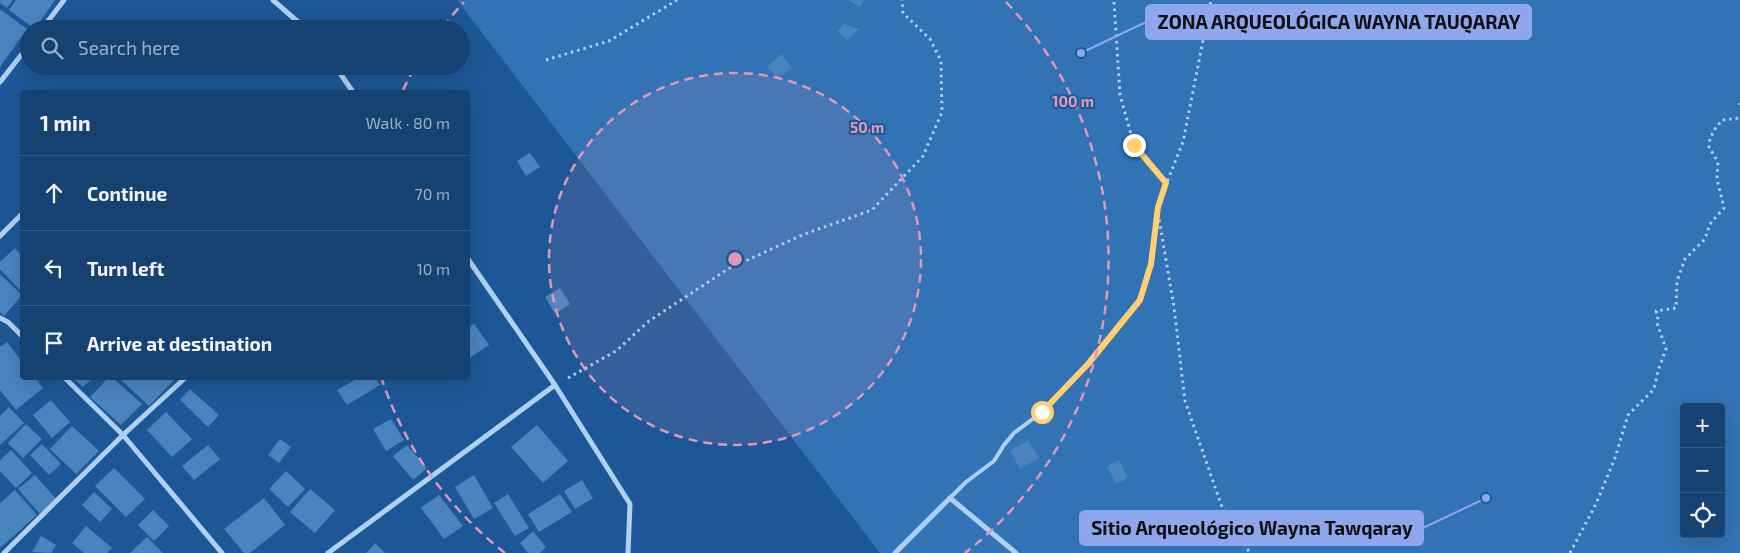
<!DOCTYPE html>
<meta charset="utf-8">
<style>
:root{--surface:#154271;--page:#1e4976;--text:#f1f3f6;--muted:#9db0c3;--line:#345b84}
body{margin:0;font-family:"Exo 2",sans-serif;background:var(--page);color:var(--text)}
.controls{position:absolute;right:15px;bottom:15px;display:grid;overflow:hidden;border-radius:5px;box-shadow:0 5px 20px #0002}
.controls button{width:45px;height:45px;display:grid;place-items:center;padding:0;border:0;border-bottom:1px solid var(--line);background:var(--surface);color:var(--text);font:25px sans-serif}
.stop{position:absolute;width:15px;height:15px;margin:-11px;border:4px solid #ffcf70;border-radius:50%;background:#fff}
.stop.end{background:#ffcf70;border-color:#fff;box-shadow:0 1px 5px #0008}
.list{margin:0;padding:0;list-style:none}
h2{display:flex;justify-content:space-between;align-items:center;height:65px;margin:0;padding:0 20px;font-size:21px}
h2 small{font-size:16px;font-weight:400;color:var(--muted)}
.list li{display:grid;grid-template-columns:32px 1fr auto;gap:15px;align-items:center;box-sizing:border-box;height:75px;padding:0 20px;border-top:1px solid var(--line)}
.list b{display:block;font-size:19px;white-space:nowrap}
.list em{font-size:16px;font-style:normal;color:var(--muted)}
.icon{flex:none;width:28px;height:28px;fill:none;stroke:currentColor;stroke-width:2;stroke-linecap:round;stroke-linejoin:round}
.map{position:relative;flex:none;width:1740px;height:553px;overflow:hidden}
.search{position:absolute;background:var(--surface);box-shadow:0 5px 20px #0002;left:20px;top:20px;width:450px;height:55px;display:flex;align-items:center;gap:12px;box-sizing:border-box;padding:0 18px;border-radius:28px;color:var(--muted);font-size:19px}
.panel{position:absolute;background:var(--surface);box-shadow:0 5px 20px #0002;left:20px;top:90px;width:450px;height:290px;border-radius:5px}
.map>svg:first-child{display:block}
.green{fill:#3173b4;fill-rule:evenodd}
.building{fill:#4a84bf}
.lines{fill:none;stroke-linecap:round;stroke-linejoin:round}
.path{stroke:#b1d0f0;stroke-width:3;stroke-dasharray:2.5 4;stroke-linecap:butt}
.service{stroke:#b1d0f0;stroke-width:4}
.minor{stroke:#b1d0f0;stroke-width:5}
.route{stroke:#ffcf70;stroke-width:6}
.ring{fill:none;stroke:#e497b5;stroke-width:2.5;stroke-dasharray:9 6}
.centre{fill:#e497b5;stroke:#1c5897;stroke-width:2.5}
.ring-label{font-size:15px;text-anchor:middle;font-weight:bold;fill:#e497b5;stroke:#1c5897;stroke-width:4;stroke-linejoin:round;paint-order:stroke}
.leader{fill:none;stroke:#8ea6ec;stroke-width:2}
.callout-dot{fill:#8ea6ec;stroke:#1c5897;stroke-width:2}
.callout{fill:#8ea6ec;stroke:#8ea6ec;stroke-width:2}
.callout-label{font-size:19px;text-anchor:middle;font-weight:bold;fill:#111}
</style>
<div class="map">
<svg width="1740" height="553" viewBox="0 0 1740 553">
<rect width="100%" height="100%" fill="#1c5897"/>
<path class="green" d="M457,0H1740V553H880ZM1684,407H1721V534H1684Z"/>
<path class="building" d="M0,0H13L7,8L0,3Z
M16,0H55L35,29L9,10Z
M848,0H864L860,7Z
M1,10L27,29L0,67V11Z
M844,24L859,29L847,40L837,31Z
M782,54L792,68L777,79L767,66Z
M530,153L540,167L526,176L517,161Z
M15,248L22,256V292L0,269V262Z
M0,274L22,295L4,316L0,312Z
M560,288L570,304L555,314L545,297Z
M474,324L489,345L468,359V328Z
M7,342L22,362V378H35L43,388L16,410L0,390V347Z
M73,378H93L83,387Z
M108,378H113L142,404L121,425L90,397Z
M119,378H176L149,406Z
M359,378H375L380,385L347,405L337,390Z
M190,389L219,415L208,427L180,400Z
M51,400L70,422L52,438L33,415Z
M9,407L24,423L0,445V416Z
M166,412L192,439L172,457L147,430Z
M391,419L404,440L386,451L373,429Z
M26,424L42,439L23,458L8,443Z
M537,425L568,461L543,483L511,447Z
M72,426L99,451L76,474L50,449Z
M280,439L291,447L279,463L268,455Z
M1028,440L1039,458L1020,469L1010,451Z
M42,444L61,464L49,475L30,455Z
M208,445L220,459L194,480L182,466Z
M407,445L427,468L413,480L393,456Z
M11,450L32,473L16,488L0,471V460Z
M1119,460L1128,478L1116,484L1107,466Z
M114,468L145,499L126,517L95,486Z
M286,471L305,489L288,507L269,489Z
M35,475L57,500L40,514L18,489Z
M474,475L493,508L474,519L455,487Z
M582,480L593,498L575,509L564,491Z
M310,489L335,510L315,533L290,512Z
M15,490L37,515L0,548V503Z
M94,492L112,509L100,522L82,505Z
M508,494L529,528L515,536L494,503Z
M560,494L572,512L539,532L528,514Z
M439,495L463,526L444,539L421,508Z
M264,498L285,525L250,553H244L224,529Z
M153,510L169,526L154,541L138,525Z
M86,526L112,548L107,553H84L72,543Z
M533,531L546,547L540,553H528L520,543Z
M41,536L56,545L51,553L32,552Z
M147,537L163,553H130Z
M375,543L385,553H366Z"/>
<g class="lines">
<path class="path" d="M1114,2L1120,95L1134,145L1167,183
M546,60L609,41L677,0
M1740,103V105
M1157,207L1174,307L1185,401L1222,507L1247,549L1251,553
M1144,288L1151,264L1157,207L1183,142L1211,0
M568,378L616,351L649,321L728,269L802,235L872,210L923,156L942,112L941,61L930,39L903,13L902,0
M1570,553L1596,504L1615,458L1628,415L1654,389L1658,371L1666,349L1657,323L1658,316L1656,311L1676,308L1677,281L1685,259L1705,239L1710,224L1724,208L1717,179L1718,162L1709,147L1710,138L1715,129L1722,120L1740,118"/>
<path class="service" d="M950,498L966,482L994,461L1004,445L1014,433L1042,412L1088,364L1140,300"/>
<path class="minor" d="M273,0L306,29
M42,29L64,0
M335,66L353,92
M0,82L29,45
M0,236L22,214
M468,259L555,385L630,504L628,553
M0,318L8,322L22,336
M65,378L123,435L222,553
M4,553L123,435L185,378
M328,553L555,385
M895,553L950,498L1016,553"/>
</g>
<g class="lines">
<path class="route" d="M1042,412L1088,364L1140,300L1151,264L1158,207L1166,183L1134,145"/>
</g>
<circle cx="735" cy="259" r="186" fill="#e497b5" fill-opacity=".12"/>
<g class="ring">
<circle cx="735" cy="259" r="186"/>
<path d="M505 553A373 373 0 0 1 382 380M403 90A373 373 0 0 1 415 67M443 27A373 373 0 0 1 464 2M1006 2A373 373 0 0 1 965 553"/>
</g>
<circle cx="735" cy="259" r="8" class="centre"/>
<g class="ring-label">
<text x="1073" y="107">100 m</text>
<text x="867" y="133">50 m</text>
</g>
<path class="leader" d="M1081 53L1146 22M1486 498L1423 528"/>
<g class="callout-dot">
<circle cx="1081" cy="53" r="5"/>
<circle cx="1486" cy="498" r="5"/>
</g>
<g class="callout">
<rect x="1146" y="5" width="385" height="34" rx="5"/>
<rect x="1080" y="511" width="343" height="34" rx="5"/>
</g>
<g class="callout-label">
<text x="1339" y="29">ZONA ARQUEOLÓGICA WAYNA TAUQARAY</text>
<text x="1252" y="535">Sitio Arqueológico Wayna Tawqaray</text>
</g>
</svg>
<div class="controls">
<button>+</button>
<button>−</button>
<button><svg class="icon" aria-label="locate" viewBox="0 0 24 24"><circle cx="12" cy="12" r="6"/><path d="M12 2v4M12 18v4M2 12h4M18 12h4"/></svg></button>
</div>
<div class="stop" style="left:1042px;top:412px"></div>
<div class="stop end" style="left:1134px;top:145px"></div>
<div class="search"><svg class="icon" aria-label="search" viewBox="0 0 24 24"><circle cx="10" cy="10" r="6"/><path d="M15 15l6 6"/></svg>Search here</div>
<section class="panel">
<h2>1 min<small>Walk · 80 m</small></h2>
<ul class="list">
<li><svg class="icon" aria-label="ahead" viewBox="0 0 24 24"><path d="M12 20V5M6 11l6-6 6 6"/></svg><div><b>Continue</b></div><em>70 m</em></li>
<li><svg class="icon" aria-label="left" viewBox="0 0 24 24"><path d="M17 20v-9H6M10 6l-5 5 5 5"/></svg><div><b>Turn left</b></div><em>10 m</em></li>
<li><svg class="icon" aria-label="arrive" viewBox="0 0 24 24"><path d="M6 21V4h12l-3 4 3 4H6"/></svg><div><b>Arrive at destination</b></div></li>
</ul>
</section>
</div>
